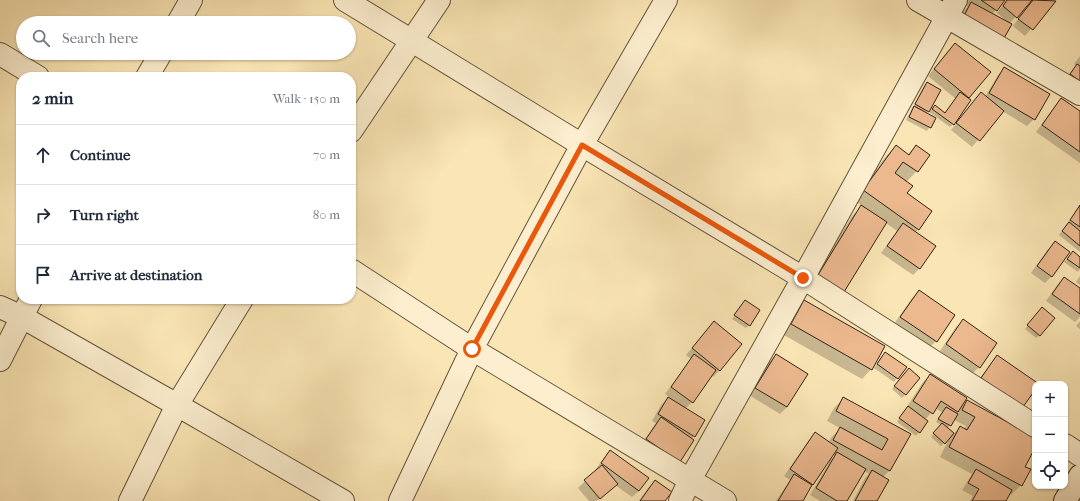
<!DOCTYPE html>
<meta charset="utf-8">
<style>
:root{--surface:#fff;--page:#f2f2f3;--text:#1f2937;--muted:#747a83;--line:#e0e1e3}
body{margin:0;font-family:"IM FELL French Canon",serif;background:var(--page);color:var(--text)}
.controls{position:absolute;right:12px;bottom:12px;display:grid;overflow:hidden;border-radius:8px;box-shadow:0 1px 3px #0004}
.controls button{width:36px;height:36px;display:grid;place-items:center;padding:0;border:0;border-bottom:1px solid var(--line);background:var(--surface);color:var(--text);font:20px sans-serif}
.stop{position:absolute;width:12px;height:12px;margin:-9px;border:3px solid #ea580c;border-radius:50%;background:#fff}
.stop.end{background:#ea580c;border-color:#fff;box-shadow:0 1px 4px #0008}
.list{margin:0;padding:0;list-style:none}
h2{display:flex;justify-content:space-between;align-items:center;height:52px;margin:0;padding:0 16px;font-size:17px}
h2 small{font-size:13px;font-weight:400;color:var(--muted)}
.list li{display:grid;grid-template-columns:26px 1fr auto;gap:12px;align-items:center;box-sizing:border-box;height:60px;padding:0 16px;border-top:1px solid var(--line)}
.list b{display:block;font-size:15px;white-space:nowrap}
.list em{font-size:13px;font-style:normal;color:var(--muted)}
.icon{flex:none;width:22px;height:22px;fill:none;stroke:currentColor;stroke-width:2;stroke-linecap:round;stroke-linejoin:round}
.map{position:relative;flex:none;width:1080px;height:501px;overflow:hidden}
.search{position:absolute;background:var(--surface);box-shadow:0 1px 3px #0004;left:16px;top:16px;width:340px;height:44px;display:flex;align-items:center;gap:10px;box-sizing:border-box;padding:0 14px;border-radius:22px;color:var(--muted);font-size:15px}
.panel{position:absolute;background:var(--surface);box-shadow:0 1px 3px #0004;left:16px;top:72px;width:340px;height:232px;border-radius:16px}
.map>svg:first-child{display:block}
.shadow{fill:#0003;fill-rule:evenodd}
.building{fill:#ecb98f;stroke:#312312}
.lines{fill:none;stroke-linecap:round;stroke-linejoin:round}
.street-casing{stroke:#63543a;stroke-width:24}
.secondary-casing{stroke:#312312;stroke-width:24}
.street{stroke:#fceece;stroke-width:22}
.secondary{stroke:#fceece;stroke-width:22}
.route{stroke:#ea580c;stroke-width:5}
</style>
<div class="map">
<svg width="1080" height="501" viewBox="0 0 1080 501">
<rect width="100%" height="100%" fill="#fae5b4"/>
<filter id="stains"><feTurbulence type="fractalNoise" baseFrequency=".005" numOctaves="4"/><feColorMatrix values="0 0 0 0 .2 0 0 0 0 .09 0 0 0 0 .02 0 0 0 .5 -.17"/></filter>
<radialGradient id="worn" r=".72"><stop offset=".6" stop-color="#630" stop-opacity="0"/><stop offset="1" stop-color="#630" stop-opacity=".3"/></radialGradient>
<path class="shadow" d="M960,0H1003L992,15L1009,23L997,13L1007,0H1030L1009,24L957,25L964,10L968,7L959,1Z
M1033,0H1054L1055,1L1025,36L1013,26Z
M948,51L989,73L967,99L954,123L950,127L929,112L935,106L945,114L956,99L928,76Z
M1080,56V86L1067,77L1076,66L1074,64Z
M1005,68L1034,119L1027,126L1002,111L972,147L951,130L981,94L985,97L998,75Z
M927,83L940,90L926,114L935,119L927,131L906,120L924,86Z
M1062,99L1080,112V163L1036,132L1055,106Z
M896,146L907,155L916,146L928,155L917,171L906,182V193L918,229L915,233L935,247L919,269L913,275L881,253L897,231L886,223L809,285L852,216L862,206L854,200L886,156Z
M1080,205V252L1059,235Z
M1055,243L1068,252L1051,277L1045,283L1031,273L1048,249Z
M1073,253L1080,258V269L1078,272L1064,262Z
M1080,276V285L1076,282Z
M1065,278L1080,289V317L1075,322L1046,301L1058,284Z
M919,291L954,315L936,341L929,348L894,324L912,298Z
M745,301L749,325L746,328L732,319Z
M804,302L871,369L862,379L782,334L795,311Z
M1039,312L1040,335L1036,338L1025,329Z
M963,321L979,367L972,374L940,351L956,327Z
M1080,321V329L1076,326Z
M708,329L720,370L713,377L711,375L692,402L685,409L694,436L691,440L679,461L640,446L656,423L652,421L661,405L669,397L665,394L691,359L686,355Z
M776,356L806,374L787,407L780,414L749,395L769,362Z
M882,356L905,367L894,382L874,368Z
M997,356L1035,384V388L975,385L991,363Z
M906,373L919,378L902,398L892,389Z
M930,376L960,408L967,401L1035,438V446L1024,467L1021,485L1011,495L1009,494L1005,501H970L973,496L962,490L972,474L940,457L950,437L941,446L931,437L941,425L936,422L942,412L935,408L925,420L927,422L916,436L897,422L923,382ZM954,420L966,426L964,429L961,427L953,434L947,429Z
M844,398L909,434L889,471L883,477L876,501H853L865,478L869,474L864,471L846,501H820L810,495L829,463L828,462L810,486L801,501H776L790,480L784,476L809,440L815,434L828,443L831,438L840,428L827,421L834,408ZM833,454L835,456L829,461Z
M610,451L639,491L632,497L615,485L597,501H589L578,488L596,471L595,470L604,458Z
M655,481L664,501H639L648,488Z"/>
<path class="building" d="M981,0H1005L997,11Z
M1007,0H1032L1017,18L1003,6Z
M1033,0L1056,1L1033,30L1018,19Z
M971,2L1012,24L1003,40L963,18Z
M955,43L991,72L969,98L934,69Z
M1077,64L1080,66V81L1070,74Z
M1004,67L1050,94L1035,120L989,93Z
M927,82L941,90L929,112L915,104Z
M960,92L971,100L954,125L932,109L935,105L945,113Z
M981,92L1004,111L980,141L956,123Z
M1061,98L1080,111V152L1042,125Z
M914,106L936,118L931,128L909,117Z
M896,145L909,155L916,145L930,155L918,172L903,162L895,173L913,186L907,193L932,211L919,230L863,190Z
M861,205L887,222L844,292L818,275Z
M1080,205V227L1070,220Z
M1069,222L1080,231V246L1062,231Z
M903,223L936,246L920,269L887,246Z
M1055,241L1070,252L1052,277L1037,266Z
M1073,251L1080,257V268L1067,259Z
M1064,277L1080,288V314L1052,294Z
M919,290L955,315L937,342L900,317Z
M745,300L760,310L750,326L734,315Z
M804,300L885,346L872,370L791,324Z
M1042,307L1055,318L1040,336L1027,325Z
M963,319L997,343L980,368L946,344Z
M714,321L742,344L720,371L692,348Z
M885,352L907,367L898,379L877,364Z
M694,354L716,370L693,403L671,387Z
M776,354L808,374L787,407L755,388Z
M997,355L1039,384H1035V390L1023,407L981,378Z
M909,368L920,378L906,395L894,386Z
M930,374L967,398L958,412L941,401L933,414L913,401Z
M668,397L705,420L695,437L658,414Z
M843,397L911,434L890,471L833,440L840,427L882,450L888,439L836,411Z
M967,400L1035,437V448L1025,467L1031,469L1022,486L949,447L960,426L967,430L975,417L962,410Z
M908,406L928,421L920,433L899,418Z
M946,407L958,414L951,426L938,419Z
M661,417L694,440L680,462L646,439Z
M942,423L954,433L945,444L933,433Z
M815,432L838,448L813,485L790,469Z
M610,450L649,478L639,491L601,463Z
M837,452L866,469L847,501H837L816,488Z
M602,465L618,484L600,499L584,480Z
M976,469L1012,490L1006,501H972L979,489L968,483Z
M872,470L889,480L877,501H855Z
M794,474L812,485L803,501H778Z
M655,480L672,492L665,501H640Z"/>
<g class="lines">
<defs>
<path id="street" d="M345,0L582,145L803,278L1035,426
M918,0L1080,94
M178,23L191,0
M0,54L38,77
M147,77L161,53
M351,131L439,0
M351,270L472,349L725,501
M0,307L22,317L177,405L343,501
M0,360L31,299
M1065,445L1080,455
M130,501L177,405L242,299
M400,501L472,349L582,145L666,0
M680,501L690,480L803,278L956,0"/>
<path id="secondary" d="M1065,501L1080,476"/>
</defs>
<use href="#street" class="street-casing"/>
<use href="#secondary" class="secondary-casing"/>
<use href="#street" class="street"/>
<use href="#secondary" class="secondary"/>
</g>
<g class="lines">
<path class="route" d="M472,349L582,145L803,278"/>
</g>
<rect width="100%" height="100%" filter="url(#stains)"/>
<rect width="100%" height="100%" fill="url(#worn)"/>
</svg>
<div class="controls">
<button>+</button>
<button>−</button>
<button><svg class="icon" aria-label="locate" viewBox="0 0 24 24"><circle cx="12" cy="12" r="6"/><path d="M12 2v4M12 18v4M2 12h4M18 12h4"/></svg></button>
</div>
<div class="stop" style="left:472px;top:349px"></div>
<div class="stop end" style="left:803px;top:278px"></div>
<div class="search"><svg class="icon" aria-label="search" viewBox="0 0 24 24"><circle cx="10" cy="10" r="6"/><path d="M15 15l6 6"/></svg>Search here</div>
<section class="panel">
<h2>2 min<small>Walk · 150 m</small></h2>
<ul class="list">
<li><svg class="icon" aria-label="ahead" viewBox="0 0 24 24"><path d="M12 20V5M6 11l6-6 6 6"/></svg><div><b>Continue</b></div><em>70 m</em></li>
<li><svg class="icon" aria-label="right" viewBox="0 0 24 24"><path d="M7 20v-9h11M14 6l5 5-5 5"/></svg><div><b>Turn right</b></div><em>80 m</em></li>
<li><svg class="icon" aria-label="arrive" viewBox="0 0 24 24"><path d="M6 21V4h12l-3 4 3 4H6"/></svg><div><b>Arrive at destination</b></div></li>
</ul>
</section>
</div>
